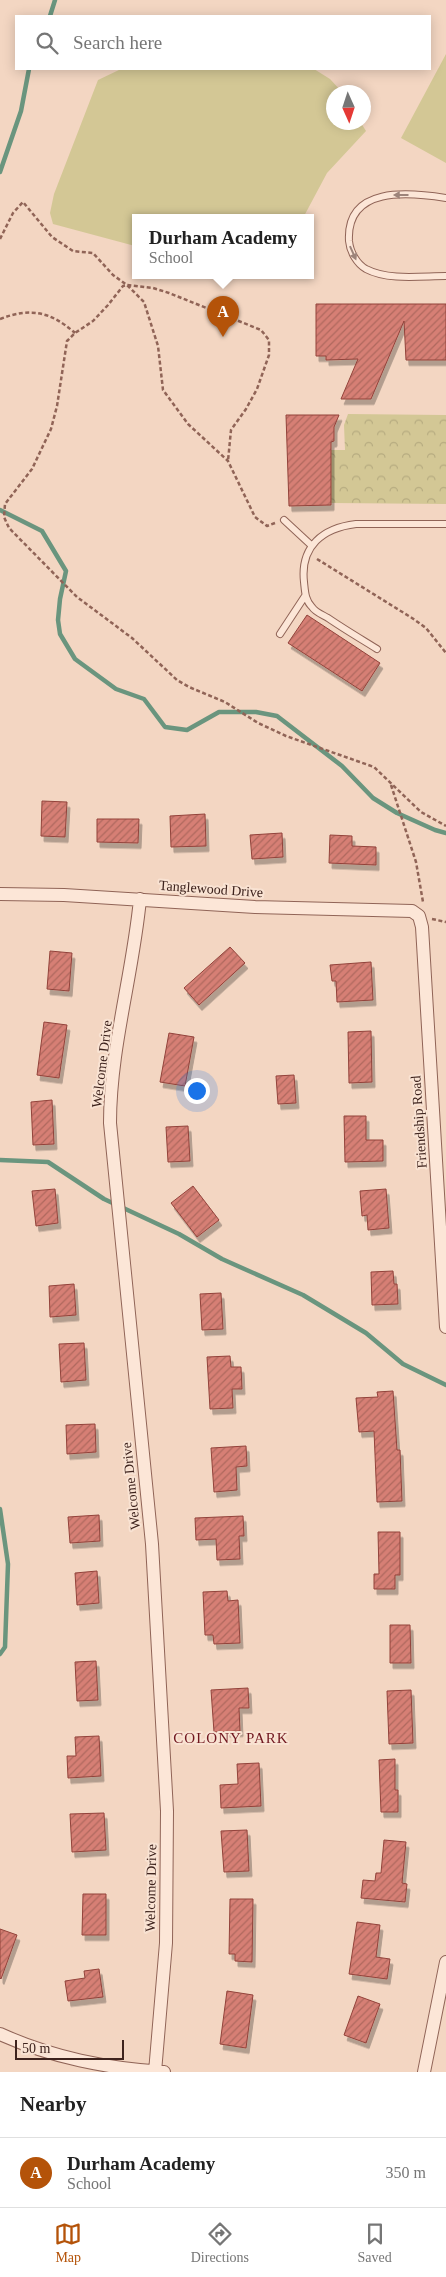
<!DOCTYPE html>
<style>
:root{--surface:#fff;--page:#f6f6f6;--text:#222;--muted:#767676;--line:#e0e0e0;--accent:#b45309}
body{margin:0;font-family:Georgia,serif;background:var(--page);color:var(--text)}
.compass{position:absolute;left:326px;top:85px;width:45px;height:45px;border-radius:50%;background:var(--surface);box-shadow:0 2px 12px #0003;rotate:177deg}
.scale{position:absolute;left:15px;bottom:12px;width:109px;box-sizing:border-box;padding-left:5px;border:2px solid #3e231d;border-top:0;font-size:14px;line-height:18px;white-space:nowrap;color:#3e231d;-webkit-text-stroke:4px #f9e3d3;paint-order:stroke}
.you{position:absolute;left:196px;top:1090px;width:18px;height:18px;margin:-12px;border:4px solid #fff;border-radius:50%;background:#1a73e8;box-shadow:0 0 0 8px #1a73e833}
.badge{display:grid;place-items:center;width:32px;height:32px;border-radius:50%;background:var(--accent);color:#fff;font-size:16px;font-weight:700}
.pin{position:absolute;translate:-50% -41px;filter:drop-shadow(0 1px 2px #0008)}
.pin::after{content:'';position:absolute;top:26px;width:18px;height:15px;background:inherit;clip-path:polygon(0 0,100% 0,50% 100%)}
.popup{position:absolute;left:132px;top:214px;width:182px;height:65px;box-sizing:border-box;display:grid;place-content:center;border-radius:0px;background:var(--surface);filter:drop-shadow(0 1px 4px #0005);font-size:16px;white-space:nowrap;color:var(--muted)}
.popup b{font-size:19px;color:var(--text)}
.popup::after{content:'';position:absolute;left:50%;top:100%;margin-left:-10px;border:10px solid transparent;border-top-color:var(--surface)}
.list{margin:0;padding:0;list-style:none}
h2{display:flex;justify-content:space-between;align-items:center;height:65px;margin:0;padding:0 20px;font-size:21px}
h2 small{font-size:16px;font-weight:400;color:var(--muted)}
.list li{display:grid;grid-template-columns:32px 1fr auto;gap:15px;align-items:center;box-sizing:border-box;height:70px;padding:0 20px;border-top:1px solid var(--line)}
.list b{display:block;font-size:19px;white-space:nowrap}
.list p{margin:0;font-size:16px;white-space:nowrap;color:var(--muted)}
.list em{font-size:16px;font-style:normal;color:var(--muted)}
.icon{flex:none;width:28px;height:28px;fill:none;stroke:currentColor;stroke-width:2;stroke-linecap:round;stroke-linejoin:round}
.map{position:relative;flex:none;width:446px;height:2072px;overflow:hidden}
.search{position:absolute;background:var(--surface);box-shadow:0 2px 12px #0003;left:15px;right:15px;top:15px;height:55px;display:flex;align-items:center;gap:12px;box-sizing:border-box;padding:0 18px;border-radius:0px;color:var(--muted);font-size:19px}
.sheet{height:135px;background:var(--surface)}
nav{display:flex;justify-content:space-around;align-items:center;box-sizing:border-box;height:70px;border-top:1px solid var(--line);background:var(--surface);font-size:14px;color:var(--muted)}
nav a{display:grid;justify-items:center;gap:2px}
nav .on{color:var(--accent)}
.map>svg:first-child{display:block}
.forest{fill:url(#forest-crowns)}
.garden{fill:#d3c795}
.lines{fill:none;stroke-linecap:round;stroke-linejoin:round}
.stream{stroke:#6a957e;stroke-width:4.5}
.building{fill:url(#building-hatch);stroke:#92423a;filter:url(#shadow)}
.service-casing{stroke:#906457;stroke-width:8}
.minor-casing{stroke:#906457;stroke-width:14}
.path{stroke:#906457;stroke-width:2.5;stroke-dasharray:4 2.5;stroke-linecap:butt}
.service{stroke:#fce6d7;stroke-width:6}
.minor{stroke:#fce6d7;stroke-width:12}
.oneway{fill:#9d847a}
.labels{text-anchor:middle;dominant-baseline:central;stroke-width:4;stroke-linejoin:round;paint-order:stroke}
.street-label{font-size:14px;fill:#3e231d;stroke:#f9e3d3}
.neighbourhood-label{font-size:15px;letter-spacing:1px;fill:#70171f;stroke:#f9e3d3}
</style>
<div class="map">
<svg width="446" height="2072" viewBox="0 0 446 2072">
<defs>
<pattern id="forest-crowns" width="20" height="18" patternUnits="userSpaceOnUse" patternTransform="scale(1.25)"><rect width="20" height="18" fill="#d3c795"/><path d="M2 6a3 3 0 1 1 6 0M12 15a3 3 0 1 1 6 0" fill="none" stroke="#b6ab80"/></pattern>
<pattern id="building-hatch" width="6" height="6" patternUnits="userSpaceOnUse" patternTransform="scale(1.25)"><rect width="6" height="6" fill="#d67f74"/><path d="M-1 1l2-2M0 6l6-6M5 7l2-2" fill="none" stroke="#af685f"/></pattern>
<filter id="shadow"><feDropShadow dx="3" dy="5.5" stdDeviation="0" flood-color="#0004"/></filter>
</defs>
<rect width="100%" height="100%" fill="#f3d6c2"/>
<path class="forest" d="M348,414L446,415V504L331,503V450H345L344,425Z"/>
<path class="garden" d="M446,54V163L401,138Z
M121,69H314L330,79L342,92H334V122L361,123L366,131L327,173L303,218H136L135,246L53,224L50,213L54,194L98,80Z"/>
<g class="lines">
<path class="stream" d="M50,16L55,0
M0,172L21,111L29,69
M0,510L42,531L66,571L60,599L58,620L60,634L75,659L116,689L144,699L165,727L187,730L219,712H256L277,716L342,766L373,798L397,813L435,830L446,833
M0,1160L48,1162L104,1199L179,1234L222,1259L303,1295L366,1333L403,1364L446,1385
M0,1509L8,1564L5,1647L0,1654"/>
</g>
<path class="building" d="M316,304H446V360H406L404,321L371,399H341L358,359L326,360V356H316Z
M286,415H339L334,427V441L331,442V505L289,506Z
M307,615L380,663L362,691L288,643Z
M42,801L67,802L65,837L41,836Z
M205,814L206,846L171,847L170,816Z
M97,819H139L138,843L97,842Z
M282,833L283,857L252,859L250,835Z
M330,835L352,836V846L376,847V865L329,863Z
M230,947L245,963L199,1005L184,988Z
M50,951L72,953L69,991L47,989Z
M371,962L373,1000L337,1002L336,981H332L330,965Z
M44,1022L67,1025L59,1078L37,1075Z
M371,1031L372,1082L349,1083L348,1032Z
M169,1033L194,1037L185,1086L160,1082Z
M294,1075L296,1103L278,1104L276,1076Z
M52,1100L54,1144L33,1145L31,1102Z
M344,1116H366V1140H383V1161L345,1162Z
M188,1126L190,1161L168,1162L166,1127Z
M193,1186L219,1220L197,1237L171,1203Z
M55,1189L58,1223L36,1226L32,1191Z
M386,1189L389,1228L368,1230L367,1215L362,1216L360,1191Z
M393,1271L394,1284H397L398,1304L372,1305L371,1272Z
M74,1284L76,1315L50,1317L49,1286Z
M221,1293L223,1329L202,1330L200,1294Z
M84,1343L86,1380L61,1382L59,1344Z
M230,1356L231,1367H241L242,1389H232L233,1408L210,1409L207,1357Z
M393,1391L397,1450H400L402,1501L377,1502L374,1431L359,1432L356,1398L378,1397L377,1392Z
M95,1424L96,1452L67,1454L66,1425Z
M246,1446L247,1466L236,1467L237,1490L214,1492L211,1448Z
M99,1515L100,1541L70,1543L68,1517Z
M243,1516L244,1536H239L240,1559L217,1560L216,1539L196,1540L195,1518Z
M378,1532H400V1575H395V1589H374V1574H379Z
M97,1571L99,1603L77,1605L75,1573Z
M227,1591L228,1601L238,1600L240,1643L214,1644L213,1635H205L203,1592Z
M390,1625H410L411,1663H390Z
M96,1661L98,1700L77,1701L75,1662Z
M248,1688L249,1708H239L240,1731L214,1732L211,1690Z
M411,1690L413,1743L389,1744L387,1691Z
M99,1736L101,1776L68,1778L67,1756H76L75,1737Z
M395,1759V1790H398V1812H381L379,1760Z
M259,1763L261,1806L221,1808L220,1785L238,1784L237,1764Z
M104,1813L106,1850L72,1852L70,1814Z
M247,1830L249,1871L224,1872L221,1831Z
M384,1840L406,1842L402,1883L407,1884L405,1902L361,1898L363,1880L375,1881L376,1873H381Z
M83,1894H106V1935H82Z
M230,1899H253L252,1962L235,1961V1954H229Z
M357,1922L380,1925L376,1957L390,1959L387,1979L349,1974Z
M0,1929L17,1935L1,1979L0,1978Z
M99,1969L103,1997L68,2001L65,1981L85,1978L84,1971Z
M227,1991L253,1995L246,2048L220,2044Z
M358,1996L380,2004L366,2043L344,2035Z"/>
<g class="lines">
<defs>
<path id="service" d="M446,198C408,192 346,186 349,241C350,252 357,264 366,269C389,281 422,276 446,276
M284,520L311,545
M280,634L305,596
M377,649C361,639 344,629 328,618C323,615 315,612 312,607C305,600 305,591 304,582C300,546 323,528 356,524H446"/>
<path id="minor" d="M0,894L64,895L255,907L412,911L419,916L422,927L446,1327
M140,899C133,974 110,1048 110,1123L152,1544L167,1811L166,1943L155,2072
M0,2034C53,2058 106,2068 164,2072
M424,2072L446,1962"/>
</defs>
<use href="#service" class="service-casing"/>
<use href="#minor" class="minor-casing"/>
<path class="path" d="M0,239L13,213L23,202L52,237L73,251L93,253L113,275L127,285L153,288L169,293L261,330L269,340V355L257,389L246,409L231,430L228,461
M0,319C31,307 51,312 75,333
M275,523L267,526L255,517L228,461L188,424L163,390L158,346L144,302L127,285L123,286L108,305L93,321L75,333L67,341L57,406L51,429L32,469L5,504L4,517L9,528L77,597L132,638L177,680L189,687L225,702L258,723L286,736L374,767L421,812L446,826
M317,559L412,618L426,628L446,653
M391,785L416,862L423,902
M432,919L446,922"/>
<use href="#service" class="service"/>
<use href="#minor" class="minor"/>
</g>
<defs><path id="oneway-solid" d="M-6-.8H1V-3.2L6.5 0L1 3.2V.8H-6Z" transform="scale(1.25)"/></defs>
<g class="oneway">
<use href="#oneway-solid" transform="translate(401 195) rotate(180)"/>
<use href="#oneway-solid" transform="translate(353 253) rotate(66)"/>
</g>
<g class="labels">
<g class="street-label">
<text transform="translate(211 889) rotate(4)">Tanglewood Drive</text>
<text transform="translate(102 1064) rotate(-83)">Welcome Drive</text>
<text transform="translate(419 1122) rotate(-94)">Friendship Road</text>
<text transform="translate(131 1486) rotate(-96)">Welcome Drive</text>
<text transform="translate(151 1888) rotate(-89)">Welcome Drive</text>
</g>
<g class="neighbourhood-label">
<text x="231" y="1738">COLONY PARK</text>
</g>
</g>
</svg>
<svg class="compass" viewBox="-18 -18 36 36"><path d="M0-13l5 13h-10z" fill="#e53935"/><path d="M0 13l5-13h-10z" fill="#767676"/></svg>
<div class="scale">50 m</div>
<div class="you"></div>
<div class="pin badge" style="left:223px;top:337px">A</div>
<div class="popup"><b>Durham Academy</b>School</div>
<div class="search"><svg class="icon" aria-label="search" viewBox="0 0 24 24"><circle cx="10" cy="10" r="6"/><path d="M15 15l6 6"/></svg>Search here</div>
</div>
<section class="sheet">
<h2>Nearby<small></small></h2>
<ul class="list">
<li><span class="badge">A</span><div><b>Durham Academy</b><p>School</p></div><em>350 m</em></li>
</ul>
</section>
<nav>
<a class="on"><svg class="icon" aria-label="map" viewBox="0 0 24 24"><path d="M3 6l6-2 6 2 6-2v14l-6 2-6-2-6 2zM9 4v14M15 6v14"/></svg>Map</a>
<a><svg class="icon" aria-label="directions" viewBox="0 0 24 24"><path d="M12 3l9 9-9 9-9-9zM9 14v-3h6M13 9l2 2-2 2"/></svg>Directions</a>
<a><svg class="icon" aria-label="saved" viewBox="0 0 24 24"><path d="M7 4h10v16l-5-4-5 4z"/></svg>Saved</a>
</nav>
